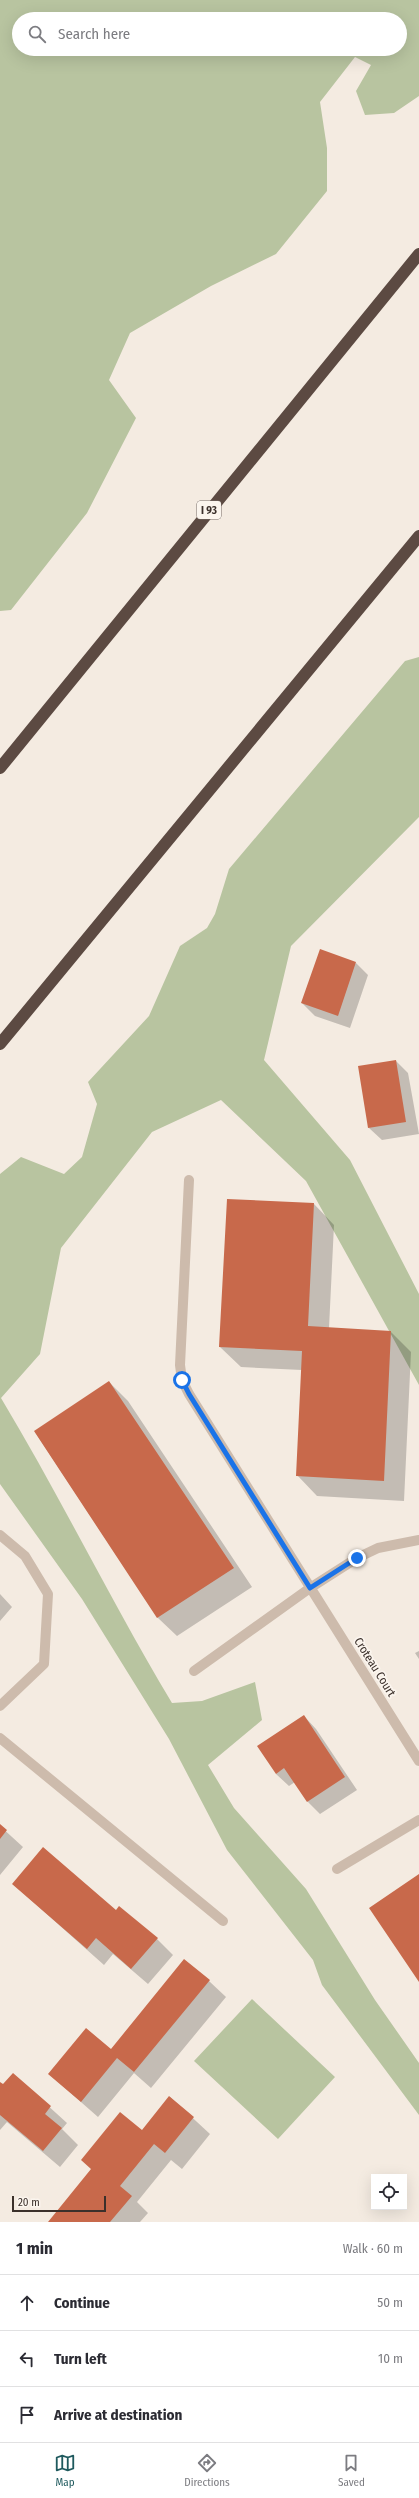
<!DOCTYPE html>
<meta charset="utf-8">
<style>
:root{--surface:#fff;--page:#f7f7f7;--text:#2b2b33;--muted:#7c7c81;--line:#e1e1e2;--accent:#1f5a5e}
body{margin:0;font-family:"Fira Sans Condensed",sans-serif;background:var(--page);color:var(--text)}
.controls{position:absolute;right:12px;bottom:12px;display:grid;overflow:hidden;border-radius:0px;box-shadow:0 4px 16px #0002}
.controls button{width:36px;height:36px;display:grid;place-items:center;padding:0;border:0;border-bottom:1px solid var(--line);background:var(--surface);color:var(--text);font:20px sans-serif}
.scale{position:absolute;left:12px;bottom:10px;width:94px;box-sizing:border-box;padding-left:4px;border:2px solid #3b302b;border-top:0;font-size:11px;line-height:14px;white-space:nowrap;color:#3b302b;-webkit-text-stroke:3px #fbf5ee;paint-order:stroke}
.stop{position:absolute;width:12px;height:12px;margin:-9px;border:3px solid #1a73e8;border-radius:50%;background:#fff}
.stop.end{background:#1a73e8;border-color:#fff;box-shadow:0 1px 4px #0008}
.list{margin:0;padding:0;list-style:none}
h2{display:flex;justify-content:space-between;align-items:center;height:52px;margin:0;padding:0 16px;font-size:17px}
h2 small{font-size:13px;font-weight:400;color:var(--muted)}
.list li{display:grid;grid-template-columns:26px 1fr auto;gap:12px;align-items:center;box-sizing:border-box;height:56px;padding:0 16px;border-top:1px solid var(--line)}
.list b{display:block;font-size:15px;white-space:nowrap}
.list em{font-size:13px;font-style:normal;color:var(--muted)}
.icon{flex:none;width:22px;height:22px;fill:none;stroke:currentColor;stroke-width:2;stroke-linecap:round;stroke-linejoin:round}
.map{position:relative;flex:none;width:419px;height:2222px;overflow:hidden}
.search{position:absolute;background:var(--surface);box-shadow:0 4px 16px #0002;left:12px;right:12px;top:12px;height:44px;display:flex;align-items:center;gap:10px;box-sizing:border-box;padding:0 14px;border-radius:22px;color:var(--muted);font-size:15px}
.sheet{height:220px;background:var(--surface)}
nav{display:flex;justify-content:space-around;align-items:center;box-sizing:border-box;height:56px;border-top:1px solid var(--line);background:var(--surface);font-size:11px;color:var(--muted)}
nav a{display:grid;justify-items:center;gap:2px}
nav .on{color:var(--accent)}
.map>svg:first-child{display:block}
.green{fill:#b8c4a0;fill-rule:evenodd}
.shadow{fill:#0003}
.building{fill:#c8694b}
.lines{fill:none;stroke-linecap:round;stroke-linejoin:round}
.minor{stroke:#cdbbac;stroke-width:10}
.highway{stroke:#5c4a42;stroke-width:12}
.route{stroke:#1a73e8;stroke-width:5}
.labels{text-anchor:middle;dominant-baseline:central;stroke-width:3.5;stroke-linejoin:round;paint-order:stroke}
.shield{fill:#fbf5ee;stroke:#756b66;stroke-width:1}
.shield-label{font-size:11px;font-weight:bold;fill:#3b302b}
.street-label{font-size:12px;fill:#3b302b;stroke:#fbf5ee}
</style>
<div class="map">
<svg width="419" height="2222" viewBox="0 0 419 2222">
<rect width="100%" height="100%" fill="#f4ebe1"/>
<path class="green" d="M0,0H419V96L394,113L365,115L356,91L371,65L355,57L320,102L327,148V191L276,254L211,286L130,333L109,380L136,418L87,513L11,610L0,611ZM19,19H400V49H19Z
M419,657V817L291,946L264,1060L350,1160L419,1294V1385L306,1181L221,1100L152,1132L61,1248L40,1354L1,1398C61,1498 112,1603 172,1703L202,1701L255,1682L262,1720L208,1765L234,1808L306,1889L375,2000L419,2063V2115L322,1985L313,1960L227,1850L169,1739L82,1599L0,1484V1174L21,1157L64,1174L82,1157L97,1104L88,1082L149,1016L180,946L207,928L215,914L229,869L405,661Z
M252,1999L335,2077L278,2139L194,2061Z"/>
<path class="shadow" d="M356,963L368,975L350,1028L315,1016L302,1003Z
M396,1061L408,1073L419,1134L382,1140L369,1128Z
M314,1204L334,1225L329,1328L391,1332L411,1352L404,1501L317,1496L297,1475L302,1370L241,1367L220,1347Z
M109,1382L128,1401L252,1587L177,1636L158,1618L35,1432Z
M0,1594L12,1607L0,1621Z
M419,1651V1659L415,1653Z
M304,1716L316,1729L357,1790L320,1814L308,1802L295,1782L289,1786L276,1774Z
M0,1826L23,1847L0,1875Z
M13,1884L116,1911L157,1939L173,1955L148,1984L113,1954L104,1965Z
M209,1981L226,1997L151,2088L134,2073L98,2117L49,2074L111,2050Z
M13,2074L67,2123L62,2129L78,2145L60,2167L7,2122L0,2130V2083L3,2086Z
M170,2097L210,2134L182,2169L171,2160L137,2202L148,2213L140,2222H49L142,2131Z"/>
<path class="building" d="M320,949L356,962L338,1016L301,1003Z
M396,1060L406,1122L368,1128L358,1066Z
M227,1199L314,1203L308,1326L391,1331L384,1481L296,1476L302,1351L219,1347Z
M109,1381L234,1568L157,1618L34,1431Z
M304,1715L345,1777L307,1802L284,1768L276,1774L257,1746Z
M0,1824L7,1830L0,1839Z
M43,1847L116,1910L119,1906L158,1938L131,1969L96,1938L87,1949L12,1884Z
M419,1874V1982L369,1908Z
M184,1959L210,1980L134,2072L117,2058L81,2102L48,2074L86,2028L111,2049Z
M13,2073L51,2106L45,2114L62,2128L43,2151L0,2115V2082L3,2084Z
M169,2096L194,2117L165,2153L154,2144L120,2186L132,2196L110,2222H48L91,2169L81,2160L120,2112L142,2130Z"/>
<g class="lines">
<path class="minor" d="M189,1180L180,1365L182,1380L189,1394L419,1761
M0,1535L25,1556L48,1594L44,1664L0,1706
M194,1671L310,1588L357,1558L378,1548L419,1540
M0,1738L223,1921
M337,1869L419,1820"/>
<path class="highway" d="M0,768L419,254
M0,1044L419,536"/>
</g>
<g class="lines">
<path class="route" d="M182,1380L189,1394L310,1588L357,1558"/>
</g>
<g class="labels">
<rect class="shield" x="197" y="501" width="24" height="18" rx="3"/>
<g class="shield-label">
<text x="209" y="510">I 93</text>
</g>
<g class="street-label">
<text transform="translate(375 1667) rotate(58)">Croteau Court</text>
</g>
</g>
</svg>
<div class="controls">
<button><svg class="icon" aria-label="locate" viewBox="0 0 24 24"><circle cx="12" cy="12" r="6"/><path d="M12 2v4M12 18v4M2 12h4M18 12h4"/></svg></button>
</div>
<div class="scale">20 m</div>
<div class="stop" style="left:182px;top:1380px"></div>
<div class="stop end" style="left:357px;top:1558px"></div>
<div class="search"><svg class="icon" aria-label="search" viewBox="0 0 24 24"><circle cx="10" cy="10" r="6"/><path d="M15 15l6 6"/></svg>Search here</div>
</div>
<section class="sheet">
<h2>1 min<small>Walk · 60 m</small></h2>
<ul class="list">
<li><svg class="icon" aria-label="ahead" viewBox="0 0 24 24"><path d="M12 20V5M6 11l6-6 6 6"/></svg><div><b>Continue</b></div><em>50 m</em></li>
<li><svg class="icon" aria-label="left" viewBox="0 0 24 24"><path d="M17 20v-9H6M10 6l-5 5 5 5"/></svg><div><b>Turn left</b></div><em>10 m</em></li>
<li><svg class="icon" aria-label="arrive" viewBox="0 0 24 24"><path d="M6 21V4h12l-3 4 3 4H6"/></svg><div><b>Arrive at destination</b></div></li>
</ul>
</section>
<nav>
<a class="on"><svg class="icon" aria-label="map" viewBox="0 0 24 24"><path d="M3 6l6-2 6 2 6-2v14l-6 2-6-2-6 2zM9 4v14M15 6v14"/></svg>Map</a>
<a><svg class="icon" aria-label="directions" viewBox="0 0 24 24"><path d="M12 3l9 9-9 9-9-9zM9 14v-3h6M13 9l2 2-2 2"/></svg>Directions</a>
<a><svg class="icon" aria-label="saved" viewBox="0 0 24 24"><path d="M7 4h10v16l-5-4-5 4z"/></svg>Saved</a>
</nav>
